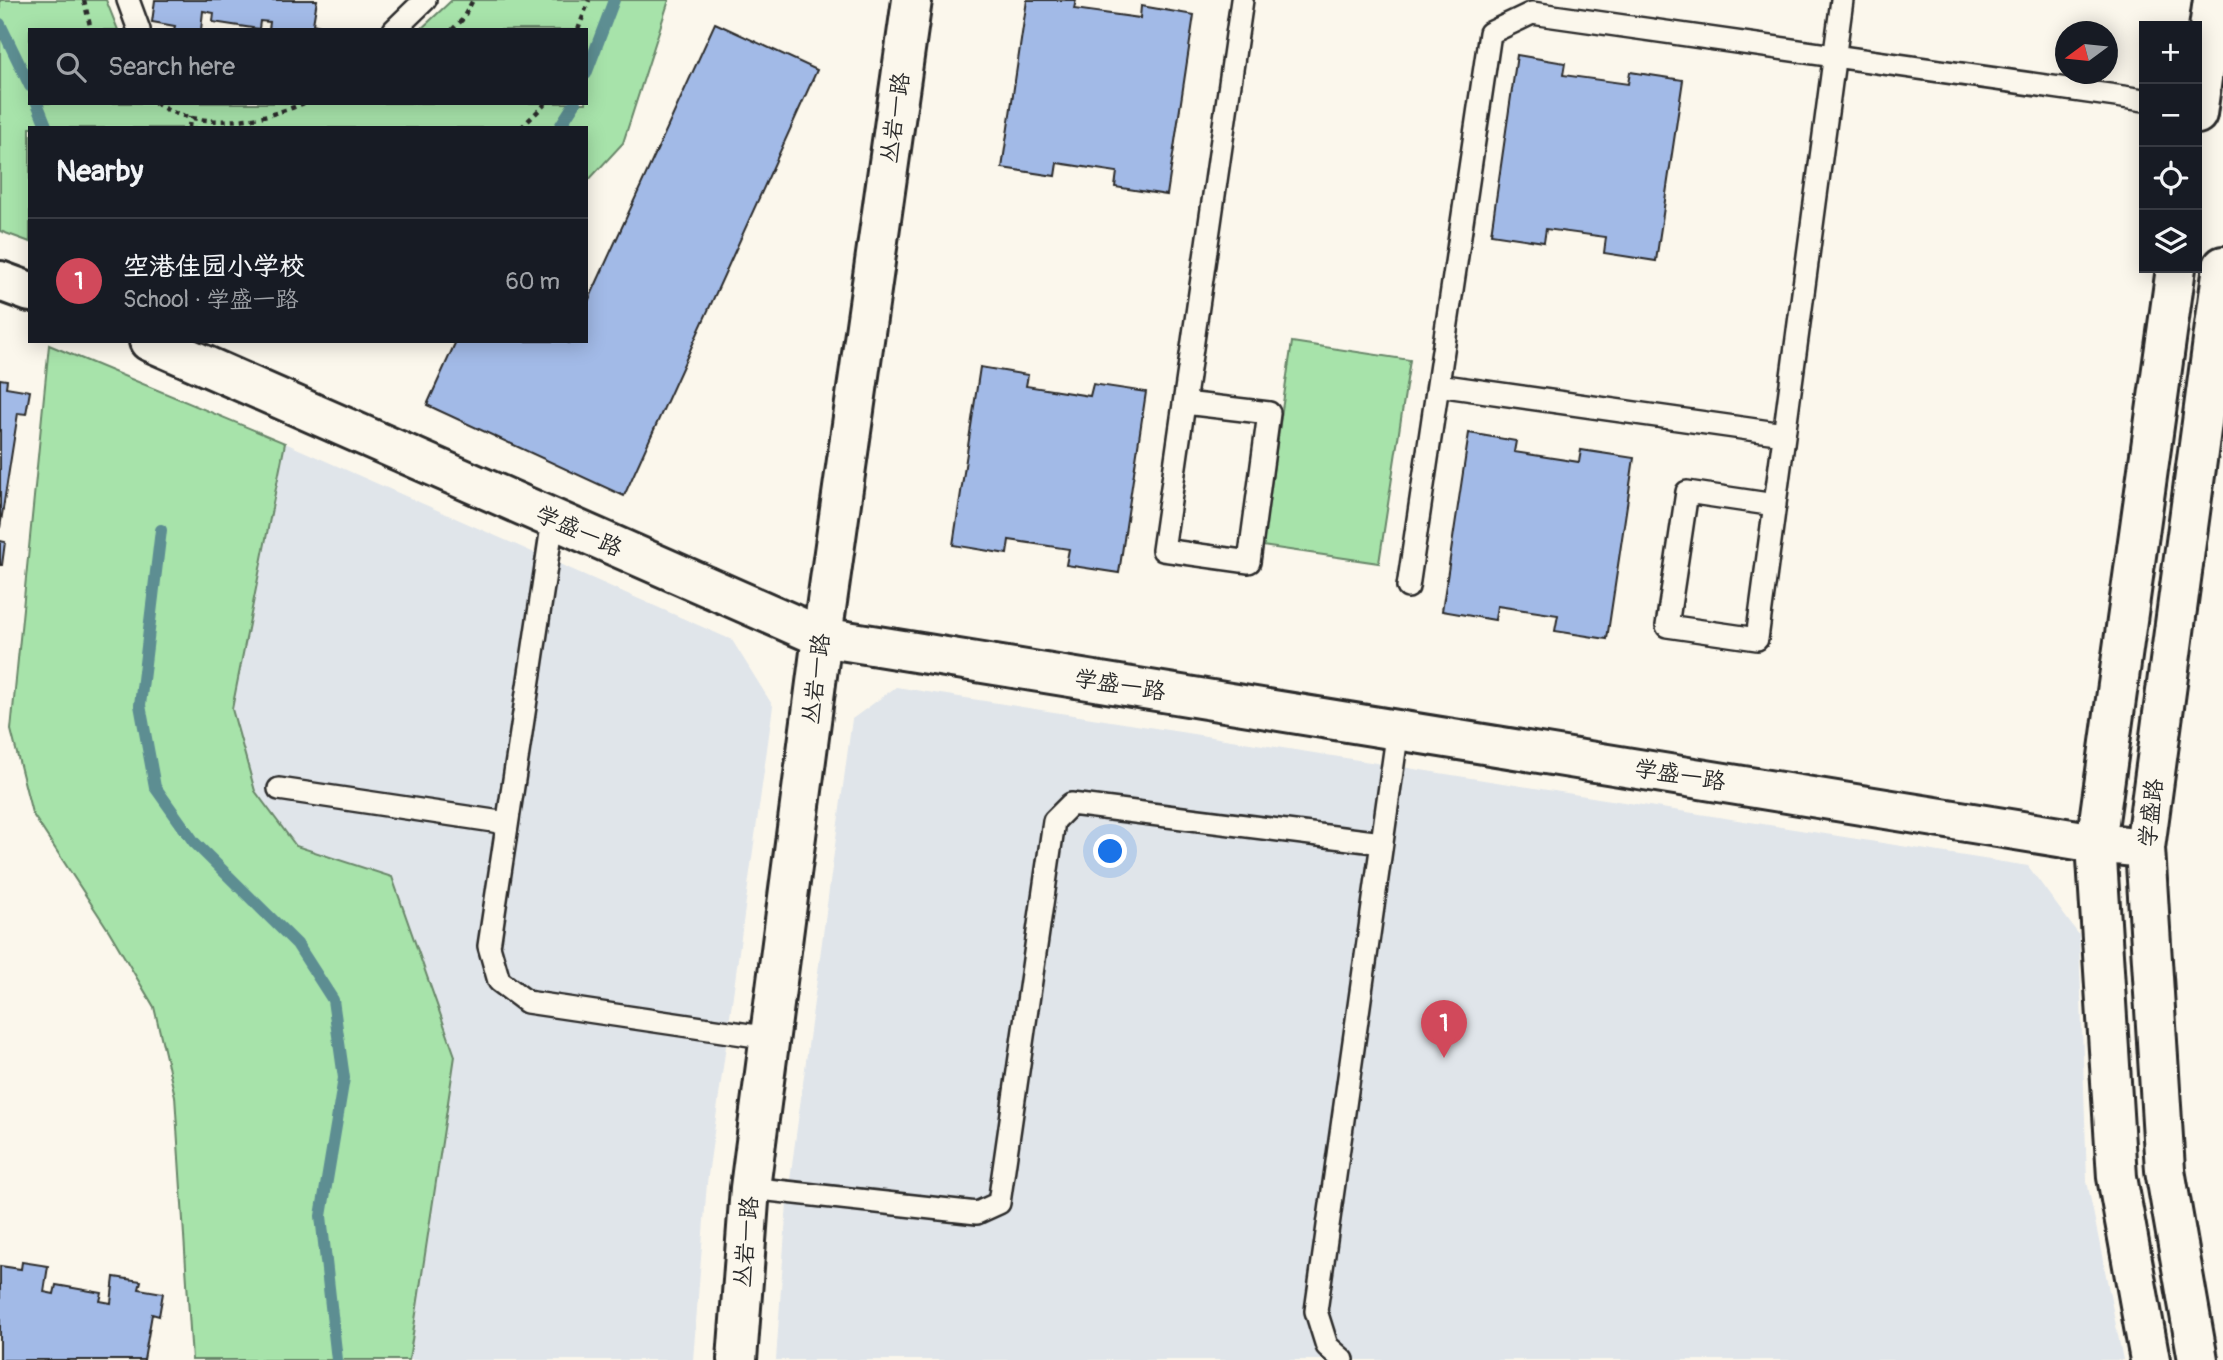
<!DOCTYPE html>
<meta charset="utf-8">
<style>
:root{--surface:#171b24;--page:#242831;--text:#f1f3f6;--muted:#9ea1a6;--line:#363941;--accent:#d1495b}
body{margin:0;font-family:Pangolin,"LXGW WenKai TC",sans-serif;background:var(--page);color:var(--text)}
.controls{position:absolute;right:21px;top:21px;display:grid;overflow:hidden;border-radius:0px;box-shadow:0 4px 18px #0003}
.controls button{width:63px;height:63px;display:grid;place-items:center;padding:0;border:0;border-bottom:2px solid var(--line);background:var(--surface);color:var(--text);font:35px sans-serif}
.compass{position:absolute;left:2055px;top:21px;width:63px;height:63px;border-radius:50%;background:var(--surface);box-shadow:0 4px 18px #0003;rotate:255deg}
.you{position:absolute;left:1111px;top:852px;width:24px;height:24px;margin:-18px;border:5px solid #fff;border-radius:50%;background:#1a73e8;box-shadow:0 0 0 10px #1a73e833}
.badge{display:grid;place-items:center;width:46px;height:46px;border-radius:50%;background:var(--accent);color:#fff;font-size:23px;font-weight:700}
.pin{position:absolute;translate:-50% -58px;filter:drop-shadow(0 2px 4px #0008)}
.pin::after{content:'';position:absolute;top:37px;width:24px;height:21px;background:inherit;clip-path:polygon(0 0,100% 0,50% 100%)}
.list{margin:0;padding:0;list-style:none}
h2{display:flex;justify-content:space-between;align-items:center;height:91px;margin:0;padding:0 28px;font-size:30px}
h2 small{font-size:23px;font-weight:400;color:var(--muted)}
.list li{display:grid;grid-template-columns:46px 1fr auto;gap:21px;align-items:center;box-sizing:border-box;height:126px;padding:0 28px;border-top:2px solid var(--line)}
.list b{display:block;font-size:26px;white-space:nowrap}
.list p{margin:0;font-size:23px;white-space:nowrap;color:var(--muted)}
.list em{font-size:23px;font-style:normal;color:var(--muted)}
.icon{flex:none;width:38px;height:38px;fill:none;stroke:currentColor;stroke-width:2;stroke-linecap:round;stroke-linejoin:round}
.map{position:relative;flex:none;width:2223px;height:1360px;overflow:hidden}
.search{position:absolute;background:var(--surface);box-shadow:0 4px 18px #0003;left:28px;top:28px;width:560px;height:77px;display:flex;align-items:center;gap:18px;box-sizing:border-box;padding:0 24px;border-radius:0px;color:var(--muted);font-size:26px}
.panel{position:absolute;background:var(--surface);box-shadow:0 4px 18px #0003;left:28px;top:126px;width:560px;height:217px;border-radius:0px}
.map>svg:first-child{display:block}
.built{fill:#e0e5ea}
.green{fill:#a7e3aa;stroke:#69876a;stroke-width:2}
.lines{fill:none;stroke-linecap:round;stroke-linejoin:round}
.stream{stroke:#5d8e92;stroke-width:12}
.building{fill:#a2bae7;stroke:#2b2b2b;stroke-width:2}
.service-casing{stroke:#2b2b2b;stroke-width:26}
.tertiary-casing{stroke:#2b2b2b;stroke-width:44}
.secondary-casing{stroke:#2b2b2b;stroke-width:44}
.path{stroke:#2b2b2b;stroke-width:4.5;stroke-dasharray:5 5;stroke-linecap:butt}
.service{stroke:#fbf7ec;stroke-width:21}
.tertiary{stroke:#fbf7ec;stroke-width:38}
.secondary{stroke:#fbf7ec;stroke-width:38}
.labels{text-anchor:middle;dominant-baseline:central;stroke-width:5;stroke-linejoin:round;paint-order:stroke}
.street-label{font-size:23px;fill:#2b2b2b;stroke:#fbf7ec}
</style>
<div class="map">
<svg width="2223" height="1360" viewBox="0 0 2223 1360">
<rect width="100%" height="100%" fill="#fbf7ec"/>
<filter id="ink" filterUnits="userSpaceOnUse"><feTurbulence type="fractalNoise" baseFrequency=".0143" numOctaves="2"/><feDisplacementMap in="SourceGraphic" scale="14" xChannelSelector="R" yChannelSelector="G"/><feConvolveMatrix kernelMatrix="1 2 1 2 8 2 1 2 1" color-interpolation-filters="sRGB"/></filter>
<g filter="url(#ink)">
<path class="built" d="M285,443L732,640L773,706L707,1183L693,1360H409L455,1056L392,877L296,847L255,791L232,709Z
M896,687L2028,866L2079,935L2087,1181L2123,1360H776L787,1202L852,719Z"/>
<path class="green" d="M0,0H106L118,30H30V103H586V30H420L452,0H669L623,143L586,183V128H30V242L0,231Z
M1292,342L1410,360L1379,563L1262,546Z
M49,345L285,443L232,709L255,791L296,846L392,877L455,1056L409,1360H192L175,1096L154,1007L109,931L32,813L11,730Z"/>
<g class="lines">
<path class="stream" d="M0,24L30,86
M586,74L614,0
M37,103L47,128
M559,128L575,103
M161,530L140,705L155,787L194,842L297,944L333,1000L344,1078L321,1216L337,1360"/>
</g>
<path class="building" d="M155,0H317L313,24L320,26V30H269L270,22L260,21L259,29L213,22L214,13L203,11L201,30H174L175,26L152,22Z
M1027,0H1076L1074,9L1140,18L1141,6L1194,15L1167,195L1115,187L1117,172L1057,163L1055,176L1002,168Z
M715,23L817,70L624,496L427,405L456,341H565L569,343L570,341H586V306Z
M1517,55L1565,63L1563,75L1628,84L1630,72L1683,80L1656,261L1604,253L1606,237L1546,229L1544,242L1491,234Z
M980,367L1028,375L1026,386L1090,396L1093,384L1146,392L1119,573L1066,565L1069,549L1009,540L1007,554L953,545Z
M0,379L7,380L6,387L30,391L26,414L18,413L0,528Z
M1469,433L1516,441L1514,452L1579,462L1581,450L1634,458L1607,639L1555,631L1558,615L1497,606L1495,620L1442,611Z
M0,541L5,542L2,565H0Z
M22,1262L48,1266L44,1292L54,1294L56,1285L102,1293L100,1301L111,1303L114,1277L141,1281L139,1289L163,1293L159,1316L152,1314L144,1360H0V1266L21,1269Z"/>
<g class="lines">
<defs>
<path id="service" d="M128,0L139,30
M394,30L425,0
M1438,385L1784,434
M1185,403L1269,413L1249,562L1163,550L1242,0
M1775,505L1687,492L1667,626L1757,639L1842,0
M553,520L489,946L499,981L527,1002L770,1038
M1408,587L1490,33L1532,13L2144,100
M279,789L507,823
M750,1188L977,1213L999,1203L1054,821L1071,804L1382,843
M1343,1360L1327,1346L1316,1311L1398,729"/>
<path id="tertiary" d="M0,281L30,292
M149,341L822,637L2096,843L2145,848
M737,1360L750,1188L822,637L912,0"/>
<path id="secondary" d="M2197,114L2213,0
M2150,1360L2117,1177L2096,843L2176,268
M2198,1360L2165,1170L2145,848L2223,266"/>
</defs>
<use href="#service" class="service-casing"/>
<use href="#tertiary" class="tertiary-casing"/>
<use href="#secondary" class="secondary-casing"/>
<path class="path" d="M84,0L91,30
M452,30L462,20L473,0
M578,30L589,0
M155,103C198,131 260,122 304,103
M189,128L190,116
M521,128L546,103"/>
<use href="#service" class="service"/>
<use href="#tertiary" class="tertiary"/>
<use href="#secondary" class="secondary"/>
</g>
</g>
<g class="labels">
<g class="street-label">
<text transform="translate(895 118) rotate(-82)">丛岩一路</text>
<text transform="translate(579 531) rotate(24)">学盛一路</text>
<text transform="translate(816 679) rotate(-83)">丛岩一路</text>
<text transform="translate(1120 685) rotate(9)">学盛一路</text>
<text transform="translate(1680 775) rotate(9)">学盛一路</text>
<text transform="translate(2151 813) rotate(-84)">学盛路</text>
<text transform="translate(746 1242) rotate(-85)">丛岩一路</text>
</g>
</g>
</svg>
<div class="controls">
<button>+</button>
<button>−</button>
<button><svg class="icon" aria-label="locate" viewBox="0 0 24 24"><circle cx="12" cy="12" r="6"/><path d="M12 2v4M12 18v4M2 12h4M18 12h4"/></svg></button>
<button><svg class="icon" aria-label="layers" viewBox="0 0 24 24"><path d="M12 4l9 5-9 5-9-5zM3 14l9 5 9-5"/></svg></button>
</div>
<svg class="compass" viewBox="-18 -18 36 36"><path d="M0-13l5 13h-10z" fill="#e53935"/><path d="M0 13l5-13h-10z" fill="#9ea1a6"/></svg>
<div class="you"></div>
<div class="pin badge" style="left:1444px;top:1058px">1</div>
<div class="search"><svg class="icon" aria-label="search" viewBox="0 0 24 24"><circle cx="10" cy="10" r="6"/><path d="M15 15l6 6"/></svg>Search here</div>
<section class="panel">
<h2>Nearby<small></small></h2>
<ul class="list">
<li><span class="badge">1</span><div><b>空港佳园小学校</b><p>School · 学盛一路</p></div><em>60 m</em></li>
</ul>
</section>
</div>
